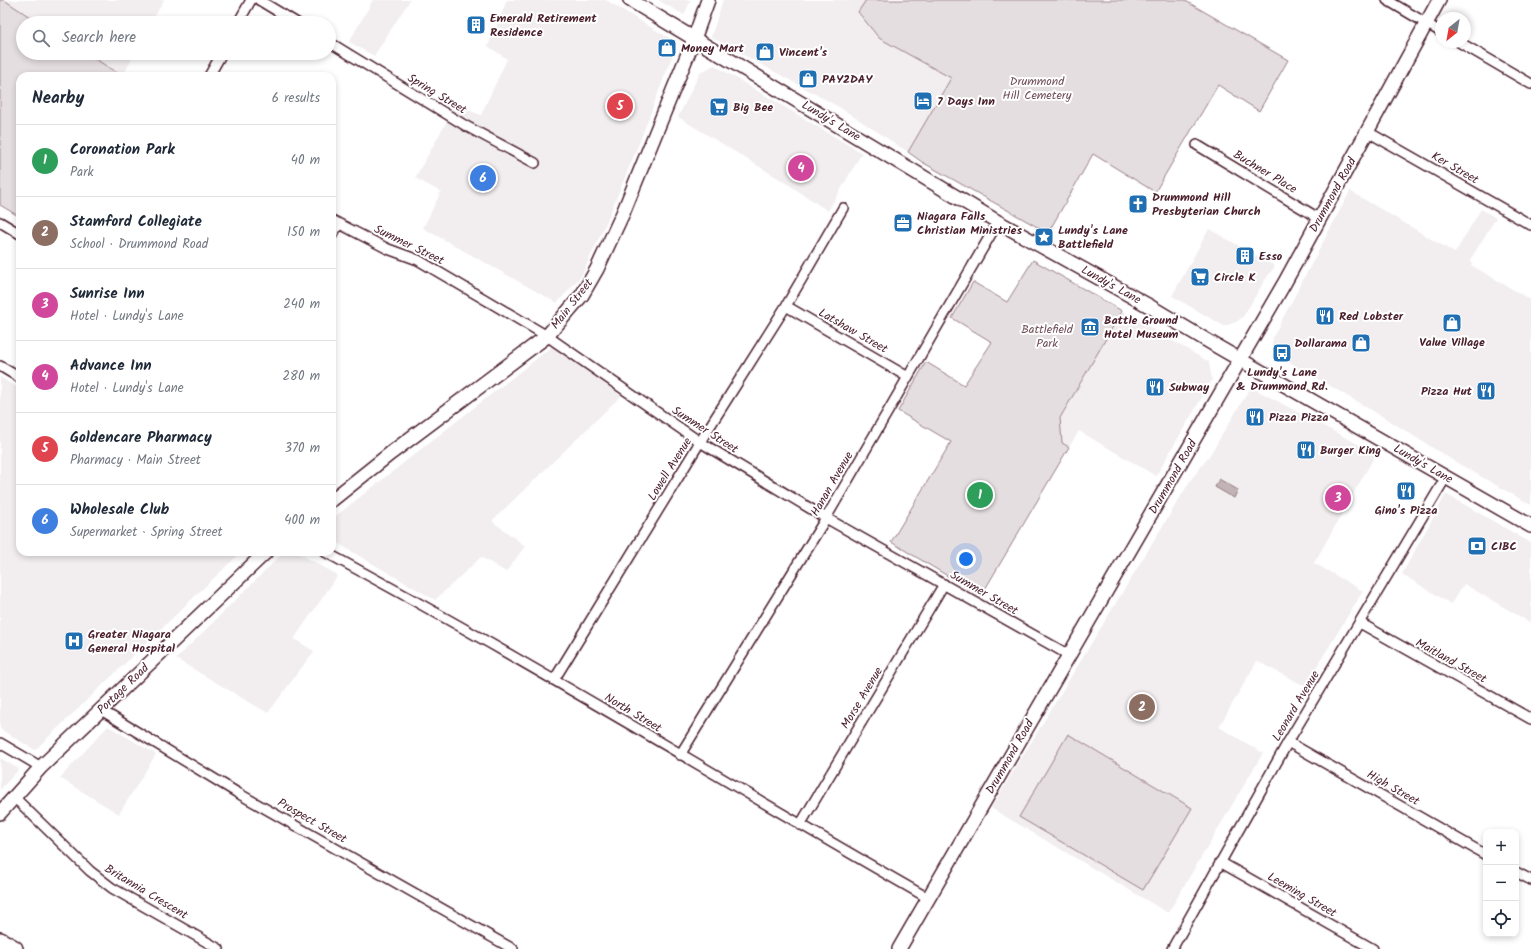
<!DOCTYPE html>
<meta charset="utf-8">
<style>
:root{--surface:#fff;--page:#f6f6f7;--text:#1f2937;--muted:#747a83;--line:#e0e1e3;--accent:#1a73e8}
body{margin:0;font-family:Kalam,sans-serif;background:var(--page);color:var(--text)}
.controls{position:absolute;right:12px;bottom:12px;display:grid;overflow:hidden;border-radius:8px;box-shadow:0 2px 6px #0003}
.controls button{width:36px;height:36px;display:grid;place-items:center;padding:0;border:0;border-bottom:1px solid var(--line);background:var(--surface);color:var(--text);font:20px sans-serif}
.compass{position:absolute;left:1435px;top:12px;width:36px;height:36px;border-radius:50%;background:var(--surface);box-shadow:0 2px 6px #0003;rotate:211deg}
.you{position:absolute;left:966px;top:559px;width:14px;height:14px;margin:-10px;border:3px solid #fff;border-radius:50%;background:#1a73e8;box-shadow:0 0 0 6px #1a73e833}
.badge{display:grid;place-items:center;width:26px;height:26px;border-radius:50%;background:var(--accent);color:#fff;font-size:13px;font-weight:700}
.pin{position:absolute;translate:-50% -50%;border:2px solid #fff;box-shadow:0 1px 4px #0006}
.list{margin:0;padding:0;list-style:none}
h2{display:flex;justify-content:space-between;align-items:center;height:52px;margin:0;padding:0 16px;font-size:17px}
h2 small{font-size:13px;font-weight:400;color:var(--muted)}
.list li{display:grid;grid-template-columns:26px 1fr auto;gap:12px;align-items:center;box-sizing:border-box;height:72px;padding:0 16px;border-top:1px solid var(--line)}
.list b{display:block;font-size:15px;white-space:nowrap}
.list p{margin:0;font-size:13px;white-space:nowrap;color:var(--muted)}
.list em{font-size:13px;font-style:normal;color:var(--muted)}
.icon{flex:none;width:22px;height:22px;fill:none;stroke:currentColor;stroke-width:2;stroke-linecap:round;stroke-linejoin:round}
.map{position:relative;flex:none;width:1531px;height:949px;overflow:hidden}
.search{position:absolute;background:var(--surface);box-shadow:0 2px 6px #0003;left:16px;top:16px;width:320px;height:44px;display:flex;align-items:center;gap:10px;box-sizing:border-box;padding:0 14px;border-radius:22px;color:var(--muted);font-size:15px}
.panel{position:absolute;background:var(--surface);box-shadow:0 2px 6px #0003;left:16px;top:72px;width:320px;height:484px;border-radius:12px}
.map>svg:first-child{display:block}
.built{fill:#f2eeef}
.green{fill:#e5dee0;stroke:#987e86}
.water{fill:#c1b3b6;stroke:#91787e}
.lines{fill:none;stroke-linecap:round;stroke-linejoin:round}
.street-casing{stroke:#4a1f2b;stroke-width:12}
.secondary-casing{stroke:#4a1f2b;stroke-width:16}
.highway-casing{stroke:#4a1f2b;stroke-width:20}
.street{stroke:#fff;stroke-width:9}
.secondary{stroke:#fff;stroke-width:13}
.highway{stroke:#fff;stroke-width:17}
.labels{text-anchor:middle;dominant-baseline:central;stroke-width:4;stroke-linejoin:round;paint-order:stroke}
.poi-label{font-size:12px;font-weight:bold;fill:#4a1f2b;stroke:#fff;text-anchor:start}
.park-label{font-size:12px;fill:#714f58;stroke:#fff}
.street-label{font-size:12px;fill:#4a1f2b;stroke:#fff}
</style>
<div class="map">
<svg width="1531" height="949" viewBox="0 0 1531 949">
<rect width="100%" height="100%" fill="#fff"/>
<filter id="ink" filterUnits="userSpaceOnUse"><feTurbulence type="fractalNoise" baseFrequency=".025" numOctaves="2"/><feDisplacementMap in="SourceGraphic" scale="8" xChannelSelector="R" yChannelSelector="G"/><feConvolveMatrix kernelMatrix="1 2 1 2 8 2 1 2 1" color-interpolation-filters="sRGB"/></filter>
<g filter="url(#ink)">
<path class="built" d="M4,0H164L151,23H39Z
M373,0H410L374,56L349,42Z
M507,0H606L677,43L638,146L606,223L582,275L557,303L423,228L441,192L415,178L456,105L481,115L507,59L488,46Z
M658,0H691L684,15Z
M723,0H866L858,13L879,38L951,78L908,152L839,107L711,37Z
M86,53H135L123,76Z
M714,65L862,153L828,211L783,181L678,117L700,73Z
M1350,191L1455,253L1481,209L1496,218L1470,260L1472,262L1471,265L1531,300V505L1452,460L1385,418L1284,359L1274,348L1272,343L1273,337Z
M1209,229L1275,266L1263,283L1243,317L1236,322L1224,326L1172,296Z
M1122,311L1209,362L1212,380L1156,476L1079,431L1069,447L1062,443L1060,419Z
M554,345L621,396L492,521L525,546L506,572L481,557L435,600L332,540V519Z
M0,377L20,389V552H241L35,750L0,729Z
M1251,387L1376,454L1314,563L1363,591L1305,686L1257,661L1219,727L1263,753L1168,913L991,808L1192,478L1208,458Z
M1446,494L1531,543V623L1464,584L1451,604L1402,574Z
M284,552H296L338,575L294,639L314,651L268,713L176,659Z
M108,726L156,754L119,814L60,778Z
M0,758L19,769L0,790Z"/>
<path class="green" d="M0,0H4L39,23H23V53H86L122,76H20V217L0,205Z
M866,0H1184L1288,60L1259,111L1218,85L1155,192L1093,154L1048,233L922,162L908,152L951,78L879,38L858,12Z
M1033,260L1122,311L1060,418L1062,443L1069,447L981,596L891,542L951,442L898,411L926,362L964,385L992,342L952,318L973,282L1007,302Z
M1068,734L1192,808L1143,890L1019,817Z"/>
<path class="water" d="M1219,479L1238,490L1234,498L1215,487Z"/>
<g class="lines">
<defs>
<path id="street" d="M259,0L297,23
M1387,0L1441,32
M238,23L251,0
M329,42L466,126L535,163
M1459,42L1531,84
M209,76L222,53
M1368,132L1531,225
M1197,145L1320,219
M332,220L388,249L418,260L547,336L700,442L826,518L1069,655
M0,222L20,234
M332,235L339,224
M786,306L908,377
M0,366L20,378
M325,552C529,661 726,783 928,898
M1360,623L1531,719
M554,680L700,442L786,306L843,208
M101,710L236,792L513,949
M1288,742L1486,855
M0,743L41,767
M680,755L826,518L998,222
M15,798L90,871L112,888L219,949
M800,825L944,584
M1220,862L1373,949
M1516,872L1531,880
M1172,949L1288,742L1446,477"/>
<path id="secondary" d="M630,0L998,222L1151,307L1218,347L1531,526
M332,500L391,453L547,336L582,295L597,269L623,213L694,39L708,0
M0,813L41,767L266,552
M899,949L1285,282L1439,0"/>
<path id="highway" d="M0,941L14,949"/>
</defs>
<use href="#street" class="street-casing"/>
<use href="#secondary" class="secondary-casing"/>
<use href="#highway" class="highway-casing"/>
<use href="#street" class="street"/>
<use href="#secondary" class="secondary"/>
<use href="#highway" class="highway"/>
</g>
</g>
<defs>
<symbol id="building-square" viewBox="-11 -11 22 22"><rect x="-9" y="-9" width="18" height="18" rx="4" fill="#1f6fb2" stroke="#fff"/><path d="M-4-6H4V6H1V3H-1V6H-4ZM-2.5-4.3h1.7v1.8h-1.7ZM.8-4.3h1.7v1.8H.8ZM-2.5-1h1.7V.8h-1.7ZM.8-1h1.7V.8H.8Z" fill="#fff"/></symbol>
<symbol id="shop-square" viewBox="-11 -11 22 22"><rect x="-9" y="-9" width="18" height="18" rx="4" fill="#1f6fb2" stroke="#fff"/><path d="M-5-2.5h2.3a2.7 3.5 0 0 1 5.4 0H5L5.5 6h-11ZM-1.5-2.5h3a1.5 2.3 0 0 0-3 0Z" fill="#fff"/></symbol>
<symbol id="hotel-square" viewBox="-11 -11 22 22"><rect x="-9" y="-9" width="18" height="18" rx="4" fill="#1f6fb2" stroke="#fff"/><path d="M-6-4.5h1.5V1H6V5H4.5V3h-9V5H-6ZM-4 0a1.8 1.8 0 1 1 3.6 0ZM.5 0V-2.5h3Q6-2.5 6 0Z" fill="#fff"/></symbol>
<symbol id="supermarket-square" viewBox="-11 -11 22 22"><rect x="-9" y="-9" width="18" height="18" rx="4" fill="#1f6fb2" stroke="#fff"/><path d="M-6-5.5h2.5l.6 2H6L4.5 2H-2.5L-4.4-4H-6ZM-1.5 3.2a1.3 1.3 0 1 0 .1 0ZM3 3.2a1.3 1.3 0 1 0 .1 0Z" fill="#fff"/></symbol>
<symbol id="church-square" viewBox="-11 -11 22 22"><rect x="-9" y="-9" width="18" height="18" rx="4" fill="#1f6fb2" stroke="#fff"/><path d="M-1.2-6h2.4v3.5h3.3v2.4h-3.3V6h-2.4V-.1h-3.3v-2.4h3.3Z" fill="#fff"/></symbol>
<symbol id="office-square" viewBox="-11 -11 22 22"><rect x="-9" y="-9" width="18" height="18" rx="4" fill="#1f6fb2" stroke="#fff"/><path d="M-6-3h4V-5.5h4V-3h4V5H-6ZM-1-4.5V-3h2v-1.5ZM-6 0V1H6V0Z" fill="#fff"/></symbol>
<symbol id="sight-square" viewBox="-11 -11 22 22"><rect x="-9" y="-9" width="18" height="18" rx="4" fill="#1f6fb2" stroke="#fff"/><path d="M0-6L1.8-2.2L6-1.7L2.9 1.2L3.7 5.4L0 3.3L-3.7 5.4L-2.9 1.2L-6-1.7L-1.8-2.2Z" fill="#fff"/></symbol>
<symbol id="restaurant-square" viewBox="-11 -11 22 22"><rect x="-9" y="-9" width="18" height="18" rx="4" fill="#1f6fb2" stroke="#fff"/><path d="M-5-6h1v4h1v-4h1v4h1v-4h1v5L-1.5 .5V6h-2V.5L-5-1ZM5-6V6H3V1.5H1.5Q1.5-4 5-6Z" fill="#fff"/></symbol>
<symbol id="museum-square" viewBox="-11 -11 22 22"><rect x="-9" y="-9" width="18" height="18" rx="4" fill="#1f6fb2" stroke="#fff"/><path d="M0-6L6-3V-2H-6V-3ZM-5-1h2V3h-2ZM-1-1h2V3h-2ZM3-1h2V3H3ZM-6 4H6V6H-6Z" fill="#fff"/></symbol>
<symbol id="bus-square" viewBox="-11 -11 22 22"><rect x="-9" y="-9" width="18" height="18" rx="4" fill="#1f6fb2" stroke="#fff"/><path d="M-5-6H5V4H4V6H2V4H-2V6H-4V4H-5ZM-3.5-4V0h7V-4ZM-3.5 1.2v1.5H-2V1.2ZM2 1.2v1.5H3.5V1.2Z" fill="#fff"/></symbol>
<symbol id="bank-square" viewBox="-11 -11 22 22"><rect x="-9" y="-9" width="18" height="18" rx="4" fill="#1f6fb2" stroke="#fff"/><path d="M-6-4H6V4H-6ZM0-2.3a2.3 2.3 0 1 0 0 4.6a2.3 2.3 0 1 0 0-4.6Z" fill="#fff"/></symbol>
<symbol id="hospital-square" viewBox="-11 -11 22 22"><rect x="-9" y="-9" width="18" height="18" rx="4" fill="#1f6fb2" stroke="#fff"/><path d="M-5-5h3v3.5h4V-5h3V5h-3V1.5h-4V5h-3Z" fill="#fff"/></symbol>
</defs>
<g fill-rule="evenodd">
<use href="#building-square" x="465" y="14" width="22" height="22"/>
<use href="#shop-square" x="656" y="37" width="22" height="22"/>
<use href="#shop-square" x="754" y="41" width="22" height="22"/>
<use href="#shop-square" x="797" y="68" width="22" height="22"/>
<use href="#hotel-square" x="912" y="90" width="22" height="22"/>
<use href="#supermarket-square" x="708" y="96" width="22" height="22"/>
<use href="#church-square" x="1127" y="193" width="22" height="22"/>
<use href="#office-square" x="892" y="212" width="22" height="22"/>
<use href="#sight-square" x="1033" y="226" width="22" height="22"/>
<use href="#building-square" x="1234" y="245" width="22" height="22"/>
<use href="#supermarket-square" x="1189" y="266" width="22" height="22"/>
<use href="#restaurant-square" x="1314" y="305" width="22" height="22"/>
<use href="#shop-square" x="1441" y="312" width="22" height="22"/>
<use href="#museum-square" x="1079" y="316" width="22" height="22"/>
<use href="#shop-square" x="1350" y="332" width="22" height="22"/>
<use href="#bus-square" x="1271" y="342" width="22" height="22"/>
<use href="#restaurant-square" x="1144" y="376" width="22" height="22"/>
<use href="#restaurant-square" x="1475" y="380" width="22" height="22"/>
<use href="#restaurant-square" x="1244" y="406" width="22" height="22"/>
<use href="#restaurant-square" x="1295" y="439" width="22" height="22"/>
<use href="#restaurant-square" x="1395" y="480" width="22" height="22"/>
<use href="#bank-square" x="1466" y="535" width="22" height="22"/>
<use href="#hospital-square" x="63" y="630" width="22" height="22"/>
</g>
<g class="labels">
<g class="poi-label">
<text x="490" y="18">Emerald Retirement<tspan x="490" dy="14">Residence</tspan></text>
<text x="681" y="48">Money Mart</text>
<text x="779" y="52">Vincent's</text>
<text x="822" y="79">PAY2DAY</text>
<text x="937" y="101">7 Days Inn</text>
<text x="733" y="107">Big Bee</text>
<text x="1152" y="197">Drummond Hill<tspan x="1152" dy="14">Presbyterian Church</tspan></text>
<text x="917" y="216">Niagara Falls<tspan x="917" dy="14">Christian Ministries</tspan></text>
<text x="1058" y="230">Lundy's Lane<tspan x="1058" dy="14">Battlefield</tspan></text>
<text x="1259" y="256">Esso</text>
<text x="1214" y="277">Circle K</text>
<text x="1339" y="316">Red Lobster</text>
<text x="1104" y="320">Battle Ground<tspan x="1104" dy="14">Hotel Museum</tspan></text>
<text x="1452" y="342" text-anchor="middle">Value Village</text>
<text x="1347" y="343" text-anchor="end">Dollarama</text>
<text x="1282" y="372" text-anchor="middle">Lundy's Lane<tspan x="1282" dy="14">&amp; Drummond Rd.</tspan></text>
<text x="1169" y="387">Subway</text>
<text x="1472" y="391" text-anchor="end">Pizza Hut</text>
<text x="1269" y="417">Pizza Pizza</text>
<text x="1320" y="450">Burger King</text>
<text x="1406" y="510" text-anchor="middle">Gino's Pizza</text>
<text x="1491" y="546">CIBC</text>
<text x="88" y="634">Greater Niagara<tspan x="88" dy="14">General Hospital</tspan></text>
</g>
<g class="park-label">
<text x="1037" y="81">Drummond<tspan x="1037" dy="14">Hill Cemetery</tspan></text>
<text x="1047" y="329">Battlefield<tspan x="1047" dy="14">Park</tspan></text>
</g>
<g class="street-label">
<text transform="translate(437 94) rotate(31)">Spring Street</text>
<text transform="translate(831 121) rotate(31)">Lundy's Lane</text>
<text transform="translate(1455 168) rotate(30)">Ker Street</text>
<text transform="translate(1265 172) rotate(31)">Buchner Place</text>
<text transform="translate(1333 195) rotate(-61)">Drummond Road</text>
<text transform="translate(409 245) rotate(26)">Summer Street</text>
<text transform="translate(1111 285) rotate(29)">Lundy's Lane</text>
<text transform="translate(572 304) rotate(-52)">Main Street</text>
<text transform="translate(853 331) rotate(30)">Latshaw Street</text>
<text transform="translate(705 430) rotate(33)">Summer Street</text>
<text transform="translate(1423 464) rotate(30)">Lundy's Lane</text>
<text transform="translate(670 469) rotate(-58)">Lowell Avenue</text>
<text transform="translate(1173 477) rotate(-60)">Drummond Road</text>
<text transform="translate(832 484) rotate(-60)">Hanan Avenue</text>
<text transform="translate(984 593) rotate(30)">Summer Street</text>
<text transform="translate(1451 661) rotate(29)">Maitland Street</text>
<text transform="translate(123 689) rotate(-44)">Portage Road</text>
<text transform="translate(862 698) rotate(-59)">Morse Avenue</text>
<text transform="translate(1296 706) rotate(-59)">Leonard Avenue</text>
<text transform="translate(633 713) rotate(31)">North Street</text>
<text transform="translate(1010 757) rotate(-60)">Drummond Road</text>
<text transform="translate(1393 788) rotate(30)">High Street</text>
<text transform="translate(312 821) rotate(30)">Prospect Street</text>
<text transform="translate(146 892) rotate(31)">Britannia Crescent</text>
<text transform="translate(1302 895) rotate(30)">Leeming Street</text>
</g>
</g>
</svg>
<div class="controls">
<button>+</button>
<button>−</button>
<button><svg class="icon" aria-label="locate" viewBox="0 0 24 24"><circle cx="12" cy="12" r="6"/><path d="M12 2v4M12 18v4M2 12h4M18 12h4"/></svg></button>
</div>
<svg class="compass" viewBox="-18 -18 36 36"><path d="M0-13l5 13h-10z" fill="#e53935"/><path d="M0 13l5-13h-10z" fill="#747a83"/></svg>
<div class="you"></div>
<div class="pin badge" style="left:980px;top:495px;background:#2e9e5b">1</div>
<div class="pin badge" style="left:1142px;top:707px;background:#8d6e63">2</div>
<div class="pin badge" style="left:1338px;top:498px;background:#d1479c">3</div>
<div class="pin badge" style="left:801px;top:168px;background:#d1479c">4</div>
<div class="pin badge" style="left:620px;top:106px;background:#e0444e">5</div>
<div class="pin badge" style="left:483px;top:178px;background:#3f7fe0">6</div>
<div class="search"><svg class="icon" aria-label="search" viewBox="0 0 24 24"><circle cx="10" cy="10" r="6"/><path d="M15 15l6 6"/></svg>Search here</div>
<section class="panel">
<h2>Nearby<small>6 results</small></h2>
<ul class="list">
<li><span class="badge" style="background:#2e9e5b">1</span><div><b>Coronation Park</b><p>Park</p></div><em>40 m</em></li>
<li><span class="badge" style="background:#8d6e63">2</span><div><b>Stamford Collegiate</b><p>School · Drummond Road</p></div><em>150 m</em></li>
<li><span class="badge" style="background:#d1479c">3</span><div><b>Sunrise Inn</b><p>Hotel · Lundy's Lane</p></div><em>240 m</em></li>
<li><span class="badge" style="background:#d1479c">4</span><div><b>Advance Inn</b><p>Hotel · Lundy's Lane</p></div><em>280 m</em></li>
<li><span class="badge" style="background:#e0444e">5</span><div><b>Goldencare Pharmacy</b><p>Pharmacy · Main Street</p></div><em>370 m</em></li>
<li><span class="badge" style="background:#3f7fe0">6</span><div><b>Wholesale Club</b><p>Supermarket · Spring Street</p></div><em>400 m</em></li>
</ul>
</section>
</div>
